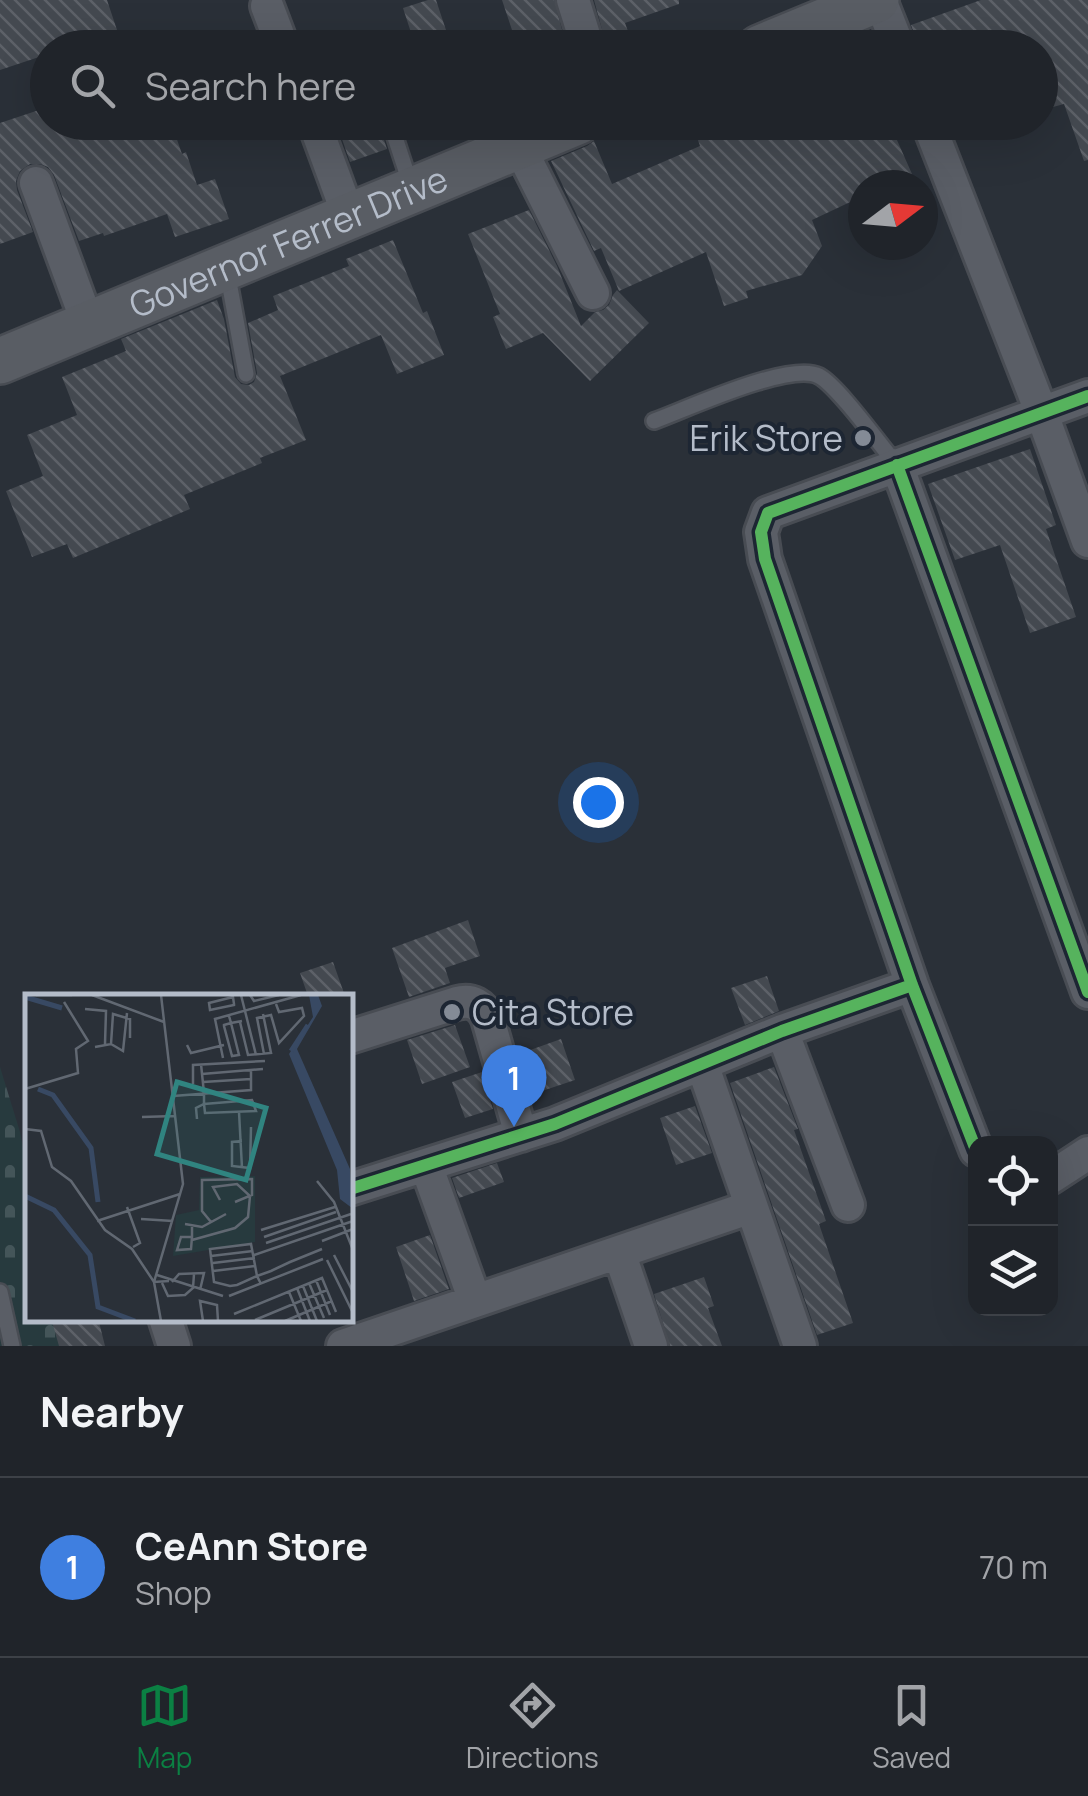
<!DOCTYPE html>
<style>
:root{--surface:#20242a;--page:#282c32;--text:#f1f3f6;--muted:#a2a4a8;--line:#3d4147;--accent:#0b8043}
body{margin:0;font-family:Manrope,sans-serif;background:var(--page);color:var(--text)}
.controls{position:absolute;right:30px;bottom:30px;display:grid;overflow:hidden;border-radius:20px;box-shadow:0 10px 40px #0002}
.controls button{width:90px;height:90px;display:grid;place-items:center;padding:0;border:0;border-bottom:2px solid var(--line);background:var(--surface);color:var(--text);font:50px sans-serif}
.compass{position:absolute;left:848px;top:170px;width:90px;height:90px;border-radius:50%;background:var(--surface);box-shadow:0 10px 40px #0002;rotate:74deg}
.you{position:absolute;left:598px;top:802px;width:35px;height:35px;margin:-25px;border:8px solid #fff;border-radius:50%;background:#1a73e8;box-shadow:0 0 0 15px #1a73e833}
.badge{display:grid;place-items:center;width:65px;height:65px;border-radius:50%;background:var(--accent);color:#fff;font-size:32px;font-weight:700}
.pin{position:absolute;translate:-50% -82px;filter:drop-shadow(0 2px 5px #0008)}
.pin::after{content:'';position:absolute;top:52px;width:35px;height:30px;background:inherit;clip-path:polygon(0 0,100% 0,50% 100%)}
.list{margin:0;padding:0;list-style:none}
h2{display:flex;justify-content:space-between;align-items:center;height:130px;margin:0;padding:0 40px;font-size:42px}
h2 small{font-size:32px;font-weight:400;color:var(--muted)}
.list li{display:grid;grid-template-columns:65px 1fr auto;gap:30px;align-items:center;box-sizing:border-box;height:180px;padding:0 40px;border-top:2px solid var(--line)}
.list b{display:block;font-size:38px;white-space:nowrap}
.list p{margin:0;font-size:32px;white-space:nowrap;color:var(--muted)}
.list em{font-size:32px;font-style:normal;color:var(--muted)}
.icon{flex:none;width:55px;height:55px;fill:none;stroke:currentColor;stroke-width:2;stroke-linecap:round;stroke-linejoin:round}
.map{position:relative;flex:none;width:1088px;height:1346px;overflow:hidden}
.search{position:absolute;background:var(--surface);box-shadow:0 10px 40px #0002;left:30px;right:30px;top:30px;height:110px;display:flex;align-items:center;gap:25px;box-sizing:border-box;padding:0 35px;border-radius:55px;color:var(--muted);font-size:38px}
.sheet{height:310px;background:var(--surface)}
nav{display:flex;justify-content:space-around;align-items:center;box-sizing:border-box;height:140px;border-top:2px solid var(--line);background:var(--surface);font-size:28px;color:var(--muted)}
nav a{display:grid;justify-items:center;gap:5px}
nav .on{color:var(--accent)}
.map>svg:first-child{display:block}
.cemetery{fill:url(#cemetery-stones)}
.building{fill:url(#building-back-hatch)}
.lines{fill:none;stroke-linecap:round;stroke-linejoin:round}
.lane-casing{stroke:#484c53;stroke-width:20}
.street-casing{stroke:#484c53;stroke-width:38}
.secondary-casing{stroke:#484c53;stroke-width:50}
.lane{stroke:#5a5e66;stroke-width:15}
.street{stroke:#5a5e66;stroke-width:32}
.secondary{stroke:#595d64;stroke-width:45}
.cycleway-casing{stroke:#1d2633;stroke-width:19}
.cycleway{stroke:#56b35d;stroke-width:12}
.poi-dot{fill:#848b96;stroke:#1d2633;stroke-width:4}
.labels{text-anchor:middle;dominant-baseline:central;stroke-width:8;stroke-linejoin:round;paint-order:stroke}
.street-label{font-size:35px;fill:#b4bcc9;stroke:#1d2633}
.poi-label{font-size:35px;fill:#b4bcc9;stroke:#1d2633;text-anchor:end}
.inset-river{fill:none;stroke:#384963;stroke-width:5}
.inset-road{fill:none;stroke:#616872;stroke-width:2.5}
.view{fill:#308480;fill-opacity:0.15;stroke:#308480;stroke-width:5}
.inset-edge{fill:none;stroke:#b4bcc9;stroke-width:5}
</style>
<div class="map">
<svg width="1088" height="1346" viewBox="0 0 1088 1346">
<defs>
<pattern id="cemetery-stones" width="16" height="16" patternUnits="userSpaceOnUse" patternTransform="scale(2.5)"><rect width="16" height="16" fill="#273a3e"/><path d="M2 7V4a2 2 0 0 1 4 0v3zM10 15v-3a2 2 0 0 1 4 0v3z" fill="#445559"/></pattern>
<pattern id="building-back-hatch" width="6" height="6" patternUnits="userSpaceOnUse" patternTransform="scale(2.5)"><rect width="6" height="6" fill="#444950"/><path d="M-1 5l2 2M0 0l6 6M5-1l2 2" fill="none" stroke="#5d6168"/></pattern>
</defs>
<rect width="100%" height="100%" fill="#2a3038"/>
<path class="cemetery" d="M0,1067L20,1132L27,1169L28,1318L57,1319L63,1346H0Z"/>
<path class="building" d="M0,0H107L123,48H48V54L0,70Z
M428,0H436L452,48H416L403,8Z
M502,0H554L567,48H518Z
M594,0H679V4L625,23L634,48H607Z
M981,0H1088V160L1084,161L1064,104L1053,107L1040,69V48H919L911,25Z
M48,107V122H148L152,135L173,128L182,154L186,152L197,185L215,179L229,219L175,237L167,214L104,236L103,233L79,241L54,175L48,167L40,164H30L20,171L16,181L17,190L33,232L0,244V123Z
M336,122H353L357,134L380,127L387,149L350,162Z
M692,122H889L912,174L888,185H863V196L812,220L822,246L802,275L746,291L748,298L724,306L706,252L619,291L601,248L594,251L551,161L587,146L594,141L612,184L700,146Z
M529,210L557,266L581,326L595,312L603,310L609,305L613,295L617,290L649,323L590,381L543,333L506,349L493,317L500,314L468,234Z
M393,240L423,313L427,311L444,355L397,374L381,335L280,376L306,440L260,458L262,463L184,495L190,509L73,558L67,544L32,557L6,491L43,476L27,435L77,415L62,377L126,351L121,339L217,300L224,319L235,377L241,384L249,385L254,382L257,373L248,323L278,310L273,296L349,266L346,259Z
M1030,449L1056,525L1046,529L1076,617L1030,633L1000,545L955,560L928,484Z
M468,920L480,956L445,968L450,983L409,997L392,948Z
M333,962L345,996H308L300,973Z
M767,976L779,1011L745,1025L731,988Z
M455,1025L470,1067L422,1084L407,1040Z
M561,1039L575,1080L530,1095L519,1054Z
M774,1067L798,1129L794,1130L826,1221L819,1224L853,1323L817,1335L730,1083Z
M482,1072L493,1109L465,1118L452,1082Z
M695,1106L712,1153L676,1165L660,1118Z
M497,1163L504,1182L459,1198L452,1178Z
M430,1235L449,1289L414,1301L396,1247Z
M704,1277L714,1306L708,1308L722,1346H670L654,1294Z
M51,1318H98L105,1346H59Z"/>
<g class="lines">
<defs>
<path id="lane" d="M390,122L411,186
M227,271L246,374
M654,421C687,409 790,361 819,376C838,386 880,445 897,465
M0,1292L12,1346"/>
<path id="street" d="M573,0L588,48
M880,0L899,48
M267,6L283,48
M314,122L349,217
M928,122L1042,414L1088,541
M519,146L593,293
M36,183L88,324
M897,465L1088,992
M782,1031L848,1205
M350,1037L457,1003C472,999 482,1005 488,1019L521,1135
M702,1064L800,1346
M976,1150L912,985L765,559L761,532L768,513L1088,396
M426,1165L475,1301
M1050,1178L1088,1153
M350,1189L555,1124L782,1031L912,985
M619,1252L651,1346
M165,1318L174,1346
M343,1346L751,1207"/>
<g id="secondary">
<path d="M760,48L876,0"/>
<path id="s1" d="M0,361L577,122"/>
</g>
</defs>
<use href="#lane" class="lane-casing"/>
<use href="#street" class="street-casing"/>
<use href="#secondary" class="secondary-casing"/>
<use href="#lane" class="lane"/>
<use href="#street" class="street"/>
<use href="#secondary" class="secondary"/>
<defs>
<path id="cycleway" d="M897,465L1088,992
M976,1150L912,985L765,559L761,532L768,513L1088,396
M350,1189L555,1124L782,1031L912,985"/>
</defs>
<use href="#cycleway" class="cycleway-casing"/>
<use href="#cycleway" class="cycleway"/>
</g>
<g class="poi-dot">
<circle cx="863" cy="438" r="10"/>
<circle cx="452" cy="1012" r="10"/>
</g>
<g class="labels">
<g class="street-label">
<text stroke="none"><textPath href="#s1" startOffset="312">Governor Ferrer Drive</textPath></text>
</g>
<g class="poi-label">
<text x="843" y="438">Erik Store</text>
<text x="472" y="1012" text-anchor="start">Cita Store</text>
</g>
</g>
<g transform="translate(25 994)">
<rect width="328" height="328" fill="#2a3038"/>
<path d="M230,182V248L148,262L151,221L174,216L175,183Z" fill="#273a3e"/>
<path d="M284,1H293L297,12L272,55L325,175L327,214L315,205L312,176L264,60L288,23Z" fill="#384963"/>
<path class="inset-river" d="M0,3L37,14M266,57L283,31M13,95L28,101L66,154L73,208M0,202L29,216L65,261L73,313L110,327"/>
<path class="inset-road" d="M11,1H47M67,1L139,28M136,1L158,190L129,288L136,327M207,1L208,3L209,10V11L185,16L184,9L208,3M216,1L231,61M225,1L229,7L254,1M60,15L81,17L80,50M204,22L206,29L214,61L207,62L199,32V31L206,29L217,27M215,28L223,61L246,59L238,20M86,50L88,20L105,25V44M162,51L166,59L199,51M70,53L86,50L98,57L102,19M239,60L232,24L246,21L254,49L279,22L277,14L254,18L251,10M198,64L190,25L276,1M177,80L238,75M178,88L226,85M168,90V71L240,67M0,95L53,79L51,55L63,47L39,8M148,102L226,96V76M214,118L217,174M117,123L150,122M172,125L171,114L179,110L227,106L231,117L180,119L179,110V99L176,70M0,135L16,137L27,173L46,187L80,236L107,255L129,288L144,287M217,147L207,148V172L225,174L226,133M292,187L309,208L328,256M102,213L115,249L108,253M116,225L148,227M72,227L155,200M186,228L177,217V186L227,185V201L210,208M160,230L177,233L201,220M236,236L310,213M167,243H156L152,256L166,255L167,243V233M239,243L311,218M167,246L210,234L223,223L225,202L212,190L188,193L195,206M297,247L328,235M241,249L326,220M229,261L328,227M309,261L328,298M186,262L228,257M302,266L327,317M188,269L230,264M188,277L230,272M132,281L198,302M291,286L305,321M147,288L154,280L179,279L175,296M137,289L143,302L160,301L168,294L169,280M284,289L299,324M236,290L232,282L226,250L185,255L189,288L205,292L212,291L232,282L246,277L265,268L297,255M278,292L292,327M272,294L285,327M264,298L276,327M204,302L298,265M209,320L297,284L311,318M230,326L302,296M178,327L175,307L192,311L193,327M260,327L307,307"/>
<path class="view" d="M152,88L241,114L221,186L132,160Z"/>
<rect width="328" height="328" class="inset-edge"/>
</g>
</svg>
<div class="controls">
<button><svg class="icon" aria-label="locate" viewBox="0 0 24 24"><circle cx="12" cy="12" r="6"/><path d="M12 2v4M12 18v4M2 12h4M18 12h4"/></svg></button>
<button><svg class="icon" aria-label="layers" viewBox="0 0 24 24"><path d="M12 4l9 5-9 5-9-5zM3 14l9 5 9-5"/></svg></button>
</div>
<svg class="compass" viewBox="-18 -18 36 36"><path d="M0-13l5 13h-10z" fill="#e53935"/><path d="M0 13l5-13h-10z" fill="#a2a4a8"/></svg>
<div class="you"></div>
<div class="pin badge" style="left:514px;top:1127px;background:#3f7fe0">1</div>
<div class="search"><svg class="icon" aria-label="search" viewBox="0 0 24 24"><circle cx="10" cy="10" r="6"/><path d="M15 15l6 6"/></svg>Search here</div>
</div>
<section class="sheet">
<h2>Nearby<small></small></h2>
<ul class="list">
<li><span class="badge" style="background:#3f7fe0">1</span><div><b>CeAnn Store</b><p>Shop</p></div><em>70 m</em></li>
</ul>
</section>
<nav>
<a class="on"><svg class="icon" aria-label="map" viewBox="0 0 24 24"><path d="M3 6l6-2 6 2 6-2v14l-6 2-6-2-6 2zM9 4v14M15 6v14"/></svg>Map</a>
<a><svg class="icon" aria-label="directions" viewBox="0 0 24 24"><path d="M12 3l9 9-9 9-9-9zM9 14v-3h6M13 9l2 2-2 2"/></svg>Directions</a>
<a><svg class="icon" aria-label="saved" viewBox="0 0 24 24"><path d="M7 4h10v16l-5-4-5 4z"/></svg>Saved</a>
</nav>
